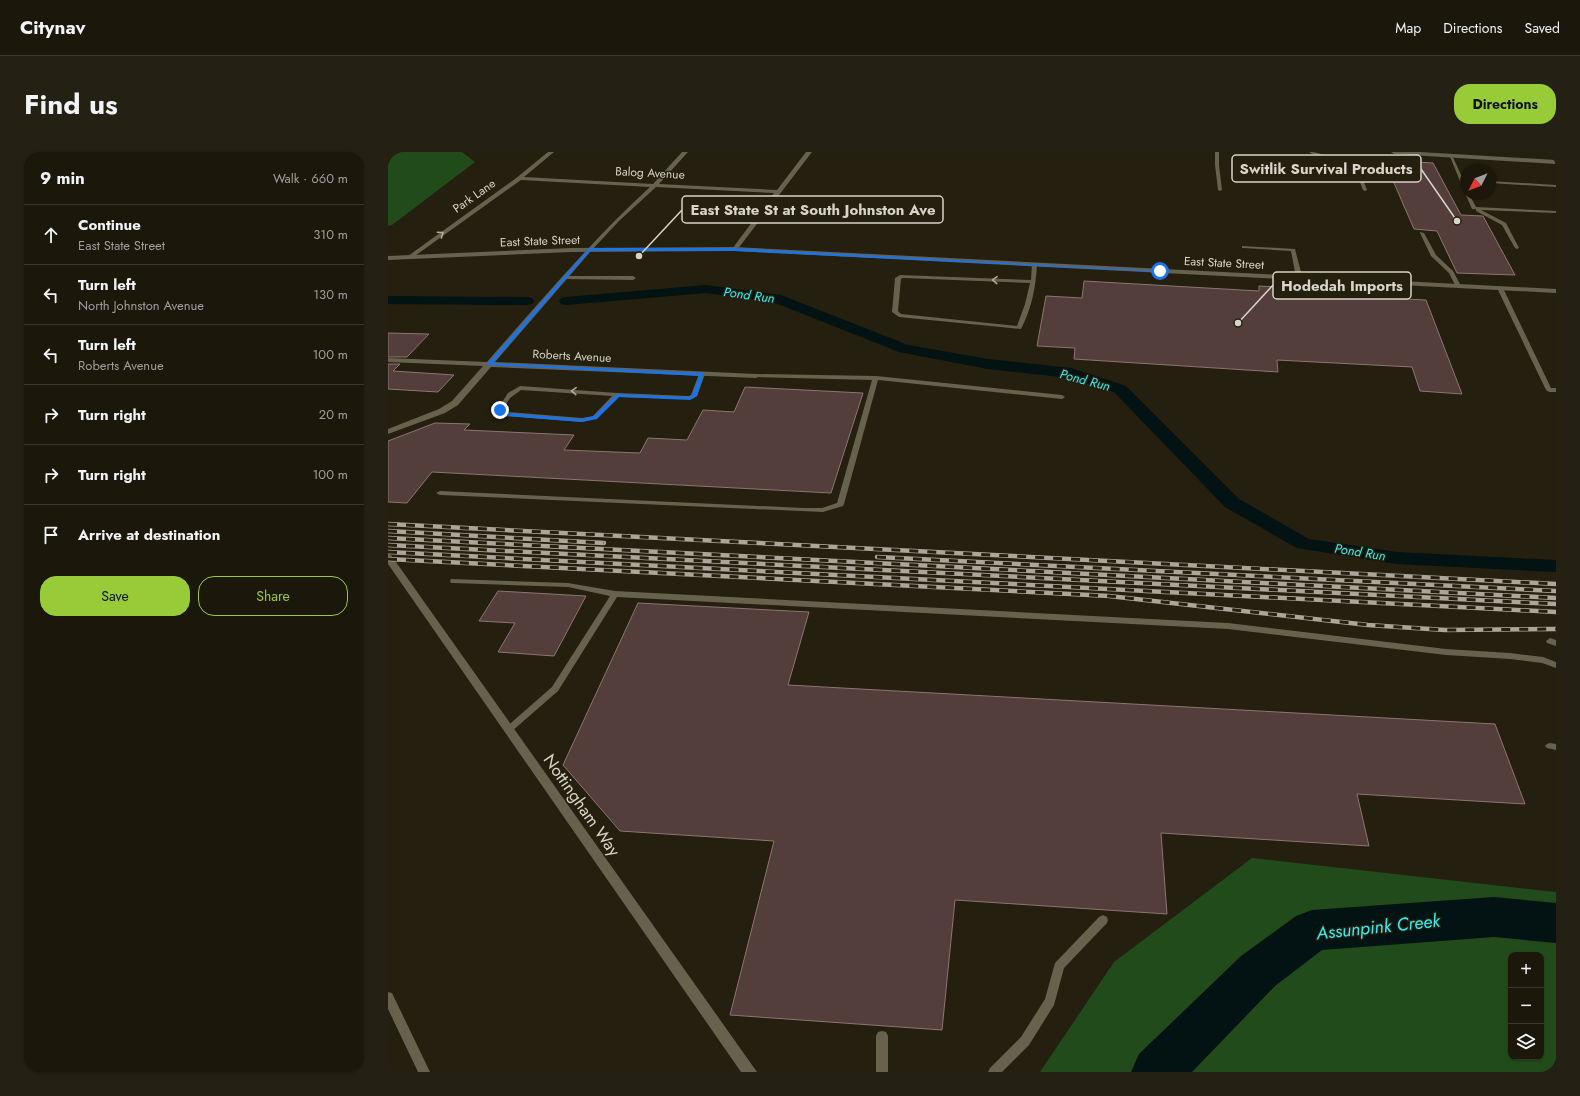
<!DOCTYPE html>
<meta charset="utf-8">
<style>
:root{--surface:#1b170a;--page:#242013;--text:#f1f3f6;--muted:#a09f9c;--line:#39362b;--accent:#97cc38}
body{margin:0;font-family:Jost,sans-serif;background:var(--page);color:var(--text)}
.controls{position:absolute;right:12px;bottom:12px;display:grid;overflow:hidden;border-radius:8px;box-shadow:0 1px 3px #0004}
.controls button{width:36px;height:36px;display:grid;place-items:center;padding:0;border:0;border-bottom:1px solid var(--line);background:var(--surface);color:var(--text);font:20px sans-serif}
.compass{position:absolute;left:1072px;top:12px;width:36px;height:36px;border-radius:50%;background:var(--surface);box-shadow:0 1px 3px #0004;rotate:228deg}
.stop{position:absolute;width:12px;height:12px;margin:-9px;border:3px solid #1a73e8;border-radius:50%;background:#fff}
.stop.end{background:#1a73e8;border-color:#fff;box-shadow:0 1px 4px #0008}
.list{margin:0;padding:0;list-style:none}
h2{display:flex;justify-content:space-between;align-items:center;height:52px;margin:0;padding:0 16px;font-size:17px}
h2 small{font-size:13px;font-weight:400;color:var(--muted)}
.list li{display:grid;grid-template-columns:26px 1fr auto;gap:12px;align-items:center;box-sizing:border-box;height:60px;padding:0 16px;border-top:1px solid var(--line)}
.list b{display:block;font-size:15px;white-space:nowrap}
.list p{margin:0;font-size:13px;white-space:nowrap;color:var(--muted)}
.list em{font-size:13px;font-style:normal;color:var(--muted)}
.actions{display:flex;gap:8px;padding:12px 16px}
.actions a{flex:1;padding:9px 0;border:1px solid var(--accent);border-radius:16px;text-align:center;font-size:14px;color:var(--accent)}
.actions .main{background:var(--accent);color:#111}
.icon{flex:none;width:22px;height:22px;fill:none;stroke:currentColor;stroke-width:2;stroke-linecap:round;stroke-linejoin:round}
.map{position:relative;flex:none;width:1168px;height:920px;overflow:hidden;border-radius:16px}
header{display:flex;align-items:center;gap:24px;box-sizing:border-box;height:56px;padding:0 20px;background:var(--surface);border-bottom:1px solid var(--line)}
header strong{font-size:19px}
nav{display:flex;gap:22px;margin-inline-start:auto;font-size:14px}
.intro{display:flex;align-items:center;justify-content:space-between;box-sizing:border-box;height:96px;padding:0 24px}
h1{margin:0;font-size:28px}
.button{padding:10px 18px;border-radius:16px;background:var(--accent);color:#111;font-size:14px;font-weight:700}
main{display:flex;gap:24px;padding:0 24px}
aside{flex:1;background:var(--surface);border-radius:16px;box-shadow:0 1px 3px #0004}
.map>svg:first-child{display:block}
.green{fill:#224b1c;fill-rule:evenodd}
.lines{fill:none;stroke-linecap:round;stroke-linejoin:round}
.canal{fill:#031212;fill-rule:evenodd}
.river{fill:#031212;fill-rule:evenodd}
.building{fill:#533e3c;stroke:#8d7573}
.service{fill:#67614e;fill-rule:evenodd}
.minor{fill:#67614e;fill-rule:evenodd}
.tertiary{fill:#67614e;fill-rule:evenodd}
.rail-casing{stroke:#aaa79a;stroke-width:4.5}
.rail{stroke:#241f0e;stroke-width:3;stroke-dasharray:9;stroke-linecap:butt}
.oneway{stroke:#b0ac9e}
.route{fill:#1a73e8}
.labels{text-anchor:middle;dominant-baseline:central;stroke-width:3;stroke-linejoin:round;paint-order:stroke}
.far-street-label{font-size:12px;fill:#d7d4c9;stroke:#241f0e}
.far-water-label{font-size:13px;font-style:italic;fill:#34eef4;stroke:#241f0e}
.near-street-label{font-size:17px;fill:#d7d4c9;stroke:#241f0e}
.near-water-label{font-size:18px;font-style:italic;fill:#34eef4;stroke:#241f0e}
.leader{fill:none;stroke:#d7d4c9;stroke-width:1.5}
.callout-dot{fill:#d7d4c9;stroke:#241f0e;stroke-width:1.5}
.callout{fill:#241f0e;stroke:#d7d4c9;stroke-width:1.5}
.callout-label{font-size:15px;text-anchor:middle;font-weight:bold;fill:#d7d4c9}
</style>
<header>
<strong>Citynav</strong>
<nav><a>Map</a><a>Directions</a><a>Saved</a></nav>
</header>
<div class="intro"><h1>Find us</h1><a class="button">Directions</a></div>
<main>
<aside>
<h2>9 min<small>Walk · 660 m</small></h2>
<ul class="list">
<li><svg class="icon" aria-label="ahead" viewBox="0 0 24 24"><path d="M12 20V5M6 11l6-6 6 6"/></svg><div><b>Continue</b><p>East State Street</p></div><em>310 m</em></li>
<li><svg class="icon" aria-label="left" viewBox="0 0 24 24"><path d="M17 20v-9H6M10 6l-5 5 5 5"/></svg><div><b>Turn left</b><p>North Johnston Avenue</p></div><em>130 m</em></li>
<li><svg class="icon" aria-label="left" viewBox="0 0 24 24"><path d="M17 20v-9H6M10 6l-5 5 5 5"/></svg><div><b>Turn left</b><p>Roberts Avenue</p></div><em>100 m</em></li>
<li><svg class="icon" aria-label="right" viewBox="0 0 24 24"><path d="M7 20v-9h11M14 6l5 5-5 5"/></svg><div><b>Turn right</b></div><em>20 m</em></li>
<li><svg class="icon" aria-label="right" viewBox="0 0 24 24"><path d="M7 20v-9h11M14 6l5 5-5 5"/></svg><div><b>Turn right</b></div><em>100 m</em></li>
<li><svg class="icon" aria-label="arrive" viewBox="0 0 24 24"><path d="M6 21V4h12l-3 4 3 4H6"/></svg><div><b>Arrive at destination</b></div></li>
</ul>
<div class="actions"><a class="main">Save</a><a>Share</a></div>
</aside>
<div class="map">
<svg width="1168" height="920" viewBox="0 0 1168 920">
<rect width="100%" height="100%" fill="#241f0e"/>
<path class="green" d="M0,0H74L87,10L4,73L0,74Z
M864,706L1168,740V920H652L726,810ZM1123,803H1153V905H1123Z"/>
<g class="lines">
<path class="canal" d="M318,133L393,143L520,193L600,207L683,216L738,234L851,347L921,387L1009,400L1168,408V420L1009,412L909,396L837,355L726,240L681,226L600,217L511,200L385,150L318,141L178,153L173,152L171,149L173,146L178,145Z
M0,144L139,145L144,146L146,149L144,152L139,153L0,152Z"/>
<path class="river" d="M1106,745L1168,751V791L1106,785L934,798L887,834L804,920H743L751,902L853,804L908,764L924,758Z"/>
</g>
<path class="building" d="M996,8L1045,11L1073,63L1095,64L1127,123L1069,121L1049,79L1026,77Z
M696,129L871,139V134L956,139L957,144L1038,148L1074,242L1032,239L1024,215L889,208L890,220L686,207L687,196L649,194L658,144L694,146Z
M0,181L41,182L19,205H0Z
M0,212H12L5,219L66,223L50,240L0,237Z
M357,235L475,241L443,341L44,320L19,351L0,350V289L47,271L82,272L76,278L186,283L176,298L252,301L260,286L299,288L315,258L346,260Z
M110,439L198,444L166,504L110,500L127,471L91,469Z
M250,451L421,460L400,533L1107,572L1137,652L969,642L981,694L773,681L779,762L567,748L554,878L342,863L386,689L232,679L175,613Z"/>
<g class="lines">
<path class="service" d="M827,0H831V13L834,38L832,39L830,38L827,13Z
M921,0H926L966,12L971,17L979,38L977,39L975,38C972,31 970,23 966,17C959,6 932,8 921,0Z
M1061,2L1064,3L1078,34V40L1076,39Z
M1102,29L1168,33V35L1102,31Z
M1077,41L1081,42L1088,55L1168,59V61L1093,58L1118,71L1131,96L1129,97L1127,96L1114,73L1088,59V57H1084Z
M1032,80L1036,81L1048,103L1065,119L1073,134L1072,135H1068L1061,121L1043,104L1032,81Z
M854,94L907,97L913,120L917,126L912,127L907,120L903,99L856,96H854Z
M644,111L649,112C648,134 644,156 633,177L511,165L504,160L507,126L512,123L643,128ZM515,126L642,131L637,152L629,174L513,162L510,159L513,127Z
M177,124H245L248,126L245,128L175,127L174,126Z
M1112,134L1115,136L1163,236H1168V240H1161L1158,238L1109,136Z
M314,220L317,222L309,244L304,247L231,245L209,266L194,270L119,264L109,258L120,241L132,234L229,241L301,244L303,243L311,222ZM133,238L224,244L205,264L194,266L120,260L115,257L122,246Z
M368,222L488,224L674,243L677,245L674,247L490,228L456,352L455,354L435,360L52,343L48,341L52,339L415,356H434L449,351L484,228L366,225V223Z
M63,427L180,431L227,439L840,471L1058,497L1122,501L1155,505L1168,510V516L1154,511L1122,507L1058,503L840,477L229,445L170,539L123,580H117L116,578L117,576L164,535L222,444L180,435L66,431H63L62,429Z
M1162,486L1168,488V494L1159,491L1158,489Z
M1162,591L1168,592V598L1159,596L1157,594L1159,592Z
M715,763L719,765L720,768L719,771L676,816L666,853L641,893L614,920H600L602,916L633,885L657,847L667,811L711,765Z
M0,840L4,841L42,920H30L0,857Z
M494,879L498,880L500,884V920H488V884L490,880Z"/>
<path class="minor" d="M160,0H166L136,25L265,32L294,0H300L271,32L389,38L418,0H424L349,98L347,99L344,97L386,41L268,35L231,69L203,99L107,210L368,222L372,224L368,226L103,215L70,253L57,261L0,282V277L51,257L64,249L95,214L0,210V206L99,210C152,150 203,89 262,35L133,28L24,106H20V104L127,27Z
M1003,0H1032L1168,8V12L1006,2Z"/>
<path class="tertiary" d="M347,95L1168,137V141L347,99L183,100L0,108V104L183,96Z
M0,402L3,403L369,920H353L0,412Z"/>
<defs>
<path id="rail" d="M0,372L1168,432
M0,379L216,391
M0,386L1168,446
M0,393L1168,452
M0,400L1168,460
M489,405L1168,439
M0,407L721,444L980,473L1057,478L1168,477"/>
</defs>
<use href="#rail" class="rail-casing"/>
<use href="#rail" class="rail"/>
</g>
<defs><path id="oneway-chevron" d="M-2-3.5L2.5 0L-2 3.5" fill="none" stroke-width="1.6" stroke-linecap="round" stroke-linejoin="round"/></defs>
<g class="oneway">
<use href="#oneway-chevron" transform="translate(53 82) rotate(-35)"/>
<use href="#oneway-chevron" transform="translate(607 128) rotate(-177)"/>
<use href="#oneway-chevron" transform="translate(186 239) rotate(-177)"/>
</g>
<path class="route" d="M201,96H347L774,119L772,120L347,99H202L105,211L316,221L309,244L302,248L231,245L209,267L194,270L117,264L110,259V257H113L120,261L194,267L206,264L229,242L301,245L304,243L311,224L100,213V211Z"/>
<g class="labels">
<g class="far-street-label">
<text transform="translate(262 21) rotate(3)">Balog Avenue</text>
<text transform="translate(86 44) rotate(-35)">Park Lane</text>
<text transform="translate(152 89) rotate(-2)">East State Street</text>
<text transform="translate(836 111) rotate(3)">East State Street</text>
<text transform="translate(184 204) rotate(3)">Roberts Avenue</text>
</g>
<g class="far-water-label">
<text transform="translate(361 143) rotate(8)">Pond Run</text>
<text transform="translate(697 228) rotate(15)">Pond Run</text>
<text transform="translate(972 400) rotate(9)">Pond Run</text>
</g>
<g class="near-street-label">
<text transform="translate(194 653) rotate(55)">Nottingham Way</text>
</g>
<g class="near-water-label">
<text transform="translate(990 775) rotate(-6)">Assunpink Creek</text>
</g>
</g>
<path class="leader" d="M1069 69L1033 17M251 104L294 58M850 171L885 133"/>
<g class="callout-dot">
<circle cx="1069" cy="69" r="4"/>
<circle cx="251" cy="104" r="4"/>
<circle cx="850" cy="171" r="4"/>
</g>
<g class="callout">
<rect x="844" y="3" width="189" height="27" rx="4"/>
<rect x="294" y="44" width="261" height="27" rx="4"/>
<rect x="885" y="120" width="138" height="27" rx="4"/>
</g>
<g class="callout-label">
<text x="938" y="22">Switlik Survival Products</text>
<text x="425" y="63">East State St at South Johnston Ave</text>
<text x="954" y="139">Hodedah Imports</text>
</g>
</svg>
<div class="controls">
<button>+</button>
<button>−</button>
<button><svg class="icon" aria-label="layers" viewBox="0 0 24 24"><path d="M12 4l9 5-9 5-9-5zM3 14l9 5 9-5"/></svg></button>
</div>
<svg class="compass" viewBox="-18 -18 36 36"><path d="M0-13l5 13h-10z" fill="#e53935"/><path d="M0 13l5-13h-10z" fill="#a09f9c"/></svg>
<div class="stop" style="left:772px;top:119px"></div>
<div class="stop end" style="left:112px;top:258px"></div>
</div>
</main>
